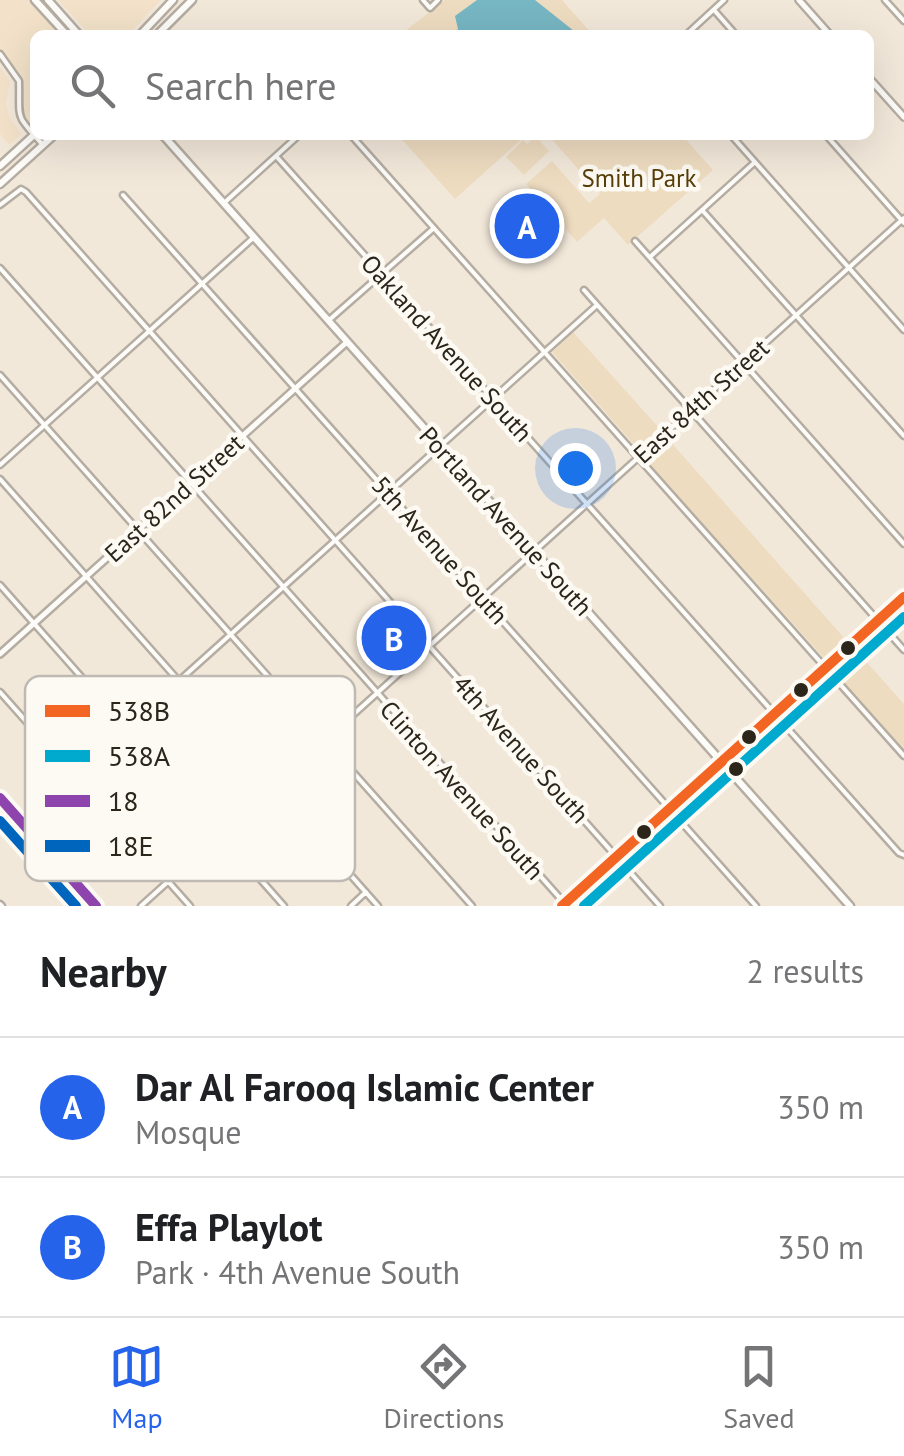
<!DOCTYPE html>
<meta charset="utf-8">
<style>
:root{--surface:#fff;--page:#f2f2f2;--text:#202124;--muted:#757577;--line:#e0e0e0;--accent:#2563eb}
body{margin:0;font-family:"PT Sans",sans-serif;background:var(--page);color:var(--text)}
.you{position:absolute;left:575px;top:468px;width:35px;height:35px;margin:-25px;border:8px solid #fff;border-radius:50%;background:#1a73e8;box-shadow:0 0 0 15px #1a73e833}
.badge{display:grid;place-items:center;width:65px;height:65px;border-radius:50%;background:var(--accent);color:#fff;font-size:32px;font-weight:700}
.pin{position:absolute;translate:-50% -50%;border:5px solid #fff;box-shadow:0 2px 10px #0006}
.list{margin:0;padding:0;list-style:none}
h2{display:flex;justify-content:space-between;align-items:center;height:130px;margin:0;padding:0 40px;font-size:42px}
h2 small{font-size:32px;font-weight:400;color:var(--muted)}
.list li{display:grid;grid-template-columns:65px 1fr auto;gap:30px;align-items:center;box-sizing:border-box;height:140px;padding:0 40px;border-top:2px solid var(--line)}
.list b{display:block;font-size:38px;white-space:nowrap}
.list p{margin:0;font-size:32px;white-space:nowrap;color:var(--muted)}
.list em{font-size:32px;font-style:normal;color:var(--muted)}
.icon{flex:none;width:55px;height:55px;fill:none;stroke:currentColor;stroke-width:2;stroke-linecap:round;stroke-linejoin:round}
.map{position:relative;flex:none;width:904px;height:906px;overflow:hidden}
.search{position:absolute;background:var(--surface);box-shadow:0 10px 40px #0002;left:30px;right:30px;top:30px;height:110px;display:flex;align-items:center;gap:25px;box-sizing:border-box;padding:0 35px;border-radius:15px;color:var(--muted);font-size:38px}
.sheet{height:410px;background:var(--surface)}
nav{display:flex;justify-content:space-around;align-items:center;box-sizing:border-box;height:140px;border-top:2px solid var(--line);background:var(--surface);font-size:28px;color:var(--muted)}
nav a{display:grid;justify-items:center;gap:5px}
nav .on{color:var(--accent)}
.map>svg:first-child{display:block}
.built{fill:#f3e2c9}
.green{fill:#eedcc0}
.water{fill:#77b6c3}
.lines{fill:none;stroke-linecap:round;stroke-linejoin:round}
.minor-casing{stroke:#b5ada2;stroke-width:9}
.tertiary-casing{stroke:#b5ada2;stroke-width:10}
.secondary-casing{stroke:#b5ada2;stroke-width:11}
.minor{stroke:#fdfcf9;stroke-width:4}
.tertiary{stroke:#fdfcf9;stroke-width:5}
.secondary{stroke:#fdfcf9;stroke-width:6}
.bus-1-casing{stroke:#fdfaf4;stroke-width:18}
.bus-2-casing{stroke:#fdfaf4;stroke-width:18}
.bus-3-casing{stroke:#fdfaf4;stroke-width:18}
.bus-4-casing{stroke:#fdfaf4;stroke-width:18}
.bus-1{stroke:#f26522;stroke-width:10}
.bus-2{stroke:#00a9ce;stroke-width:10}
.bus-3{stroke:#8e44ad;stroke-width:10}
.bus-4{stroke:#0065bd;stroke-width:10}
.bus-dot{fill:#2b251a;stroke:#fdfaf4;stroke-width:4}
.labels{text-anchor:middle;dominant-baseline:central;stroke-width:9;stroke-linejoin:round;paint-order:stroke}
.park-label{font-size:25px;fill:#583e08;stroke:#fdfaf4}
.street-label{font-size:25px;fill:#2b251a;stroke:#fdfaf4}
.key{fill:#fdfaf4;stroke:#bebab3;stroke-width:2.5}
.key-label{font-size:28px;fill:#2b251a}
</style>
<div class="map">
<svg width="904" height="906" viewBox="0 0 904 906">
<rect width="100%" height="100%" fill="#f2e8da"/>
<path class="built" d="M0,0H30L61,35H35V123L31,127L21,113L18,73L0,50Z
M58,0H161L128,35H90Z
M0,67L10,81L6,103L9,116L21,134L9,145L0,134Z"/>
<path class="green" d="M445,0H562L593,35H400Z
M398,135H526L455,199Z
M548,135H682L713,170L628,245L604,218L577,242L526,184L552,161L589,203L600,194Z
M536,137L549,151L524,175L506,157L523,140L527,144Z
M573,332L660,429L638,449L552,352Z
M668,439L846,640L825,659L645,460Z
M390,611L420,645L398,665L368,631Z
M855,649L904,704V751L833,671Z"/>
<path class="water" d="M477,0H535L579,35H495L479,30L467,35H454L458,29L455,16Z"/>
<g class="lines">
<defs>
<path id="minor" d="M423,0L430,8L438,0
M885,0L904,21
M714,10L736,35
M686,35L724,0
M0,54L19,81C20,121 14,113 43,145
M351,135L904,756
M731,135L904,330
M826,135L904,223
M276,156L899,853L904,855
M123,195L756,906
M224,203L299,135
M0,205L21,189L26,192L660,906
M702,210L904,436
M635,241L904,544
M650,257L754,163
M0,268L567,906
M584,290L904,650
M328,321L434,228
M0,375L472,906
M0,465L253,238
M0,479L378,906
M0,585L284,906
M0,692L190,906
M0,822L12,811
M22,822L597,305
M0,904L2,906
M141,906L904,218
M351,906L366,892"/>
<path id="tertiary" d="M799,0L830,35
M869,78L904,117
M0,654L347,342
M562,906L904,597"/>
<path id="secondary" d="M35,0L67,35
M48,0L79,35
M140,35L173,0
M157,35L192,0
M163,135L850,906
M0,166L35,134
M0,184L54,135
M0,798L96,906"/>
</defs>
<use href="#minor" class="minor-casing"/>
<use href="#tertiary" class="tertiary-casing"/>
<use href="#secondary" class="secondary-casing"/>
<use href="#minor" class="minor"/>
<use href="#tertiary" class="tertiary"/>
<use href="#secondary" class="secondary"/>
<defs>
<path id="bus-1" d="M562,906L904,597"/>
<path id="bus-2" d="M584,906L904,617"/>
<path id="bus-3" d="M0,798L96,906"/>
<path id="bus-4" d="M0,821L76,906"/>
</defs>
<use href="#bus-1" class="bus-1-casing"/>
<use href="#bus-2" class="bus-2-casing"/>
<use href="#bus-3" class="bus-3-casing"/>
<use href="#bus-4" class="bus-4-casing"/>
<use href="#bus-1" class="bus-1"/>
<use href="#bus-2" class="bus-2"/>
<use href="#bus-3" class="bus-3"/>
<use href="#bus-4" class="bus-4"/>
</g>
<g class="bus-dot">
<circle cx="848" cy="648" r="9"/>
<circle cx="801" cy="690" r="9"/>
<circle cx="749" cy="737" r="9"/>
<circle cx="736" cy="769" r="9"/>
<circle cx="644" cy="832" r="9"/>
</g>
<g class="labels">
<g class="park-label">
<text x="639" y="178">Smith Park</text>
</g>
<g class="street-label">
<text transform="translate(447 348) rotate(48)">Oakland Avenue South</text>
<text transform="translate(701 401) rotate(-42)">East 84th Street</text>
<text transform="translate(174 498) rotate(-42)">East 82nd Street</text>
<text transform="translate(506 521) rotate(48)">Portland Avenue South</text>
<text transform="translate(440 550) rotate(48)">5th Avenue South</text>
<text transform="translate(521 749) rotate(48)">4th Avenue South</text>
<text transform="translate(462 790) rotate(48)">Clinton Avenue South</text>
</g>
</g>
<rect x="25" y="676" width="330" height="205" rx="15" class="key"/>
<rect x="45" y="705" width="45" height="12" fill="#f26522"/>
<rect x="45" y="750" width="45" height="12" fill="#00a9ce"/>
<rect x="45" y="795" width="45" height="12" fill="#8e44ad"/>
<rect x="45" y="840" width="45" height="12" fill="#0065bd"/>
<g class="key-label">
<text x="108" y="721">538B</text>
<text x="108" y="766">538A</text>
<text x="108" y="811">18</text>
<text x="108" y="856">18E</text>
</g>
</svg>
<div class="you"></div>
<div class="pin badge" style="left:527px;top:226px">A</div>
<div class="pin badge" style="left:394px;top:638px">B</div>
<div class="search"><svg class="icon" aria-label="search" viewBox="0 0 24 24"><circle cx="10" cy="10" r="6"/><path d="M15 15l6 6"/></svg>Search here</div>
</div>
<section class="sheet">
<h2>Nearby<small>2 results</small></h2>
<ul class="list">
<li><span class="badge">A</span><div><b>Dar Al Farooq Islamic Center</b><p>Mosque</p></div><em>350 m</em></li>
<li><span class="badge">B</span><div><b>Effa Playlot</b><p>Park · 4th Avenue South</p></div><em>350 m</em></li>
</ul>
</section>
<nav>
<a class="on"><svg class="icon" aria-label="map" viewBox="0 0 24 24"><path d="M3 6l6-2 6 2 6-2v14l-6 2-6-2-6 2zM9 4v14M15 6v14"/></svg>Map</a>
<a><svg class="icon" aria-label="directions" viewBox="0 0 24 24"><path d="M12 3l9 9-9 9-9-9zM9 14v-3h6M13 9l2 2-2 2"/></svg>Directions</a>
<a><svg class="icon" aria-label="saved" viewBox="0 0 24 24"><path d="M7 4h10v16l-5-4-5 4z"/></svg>Saved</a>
</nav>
